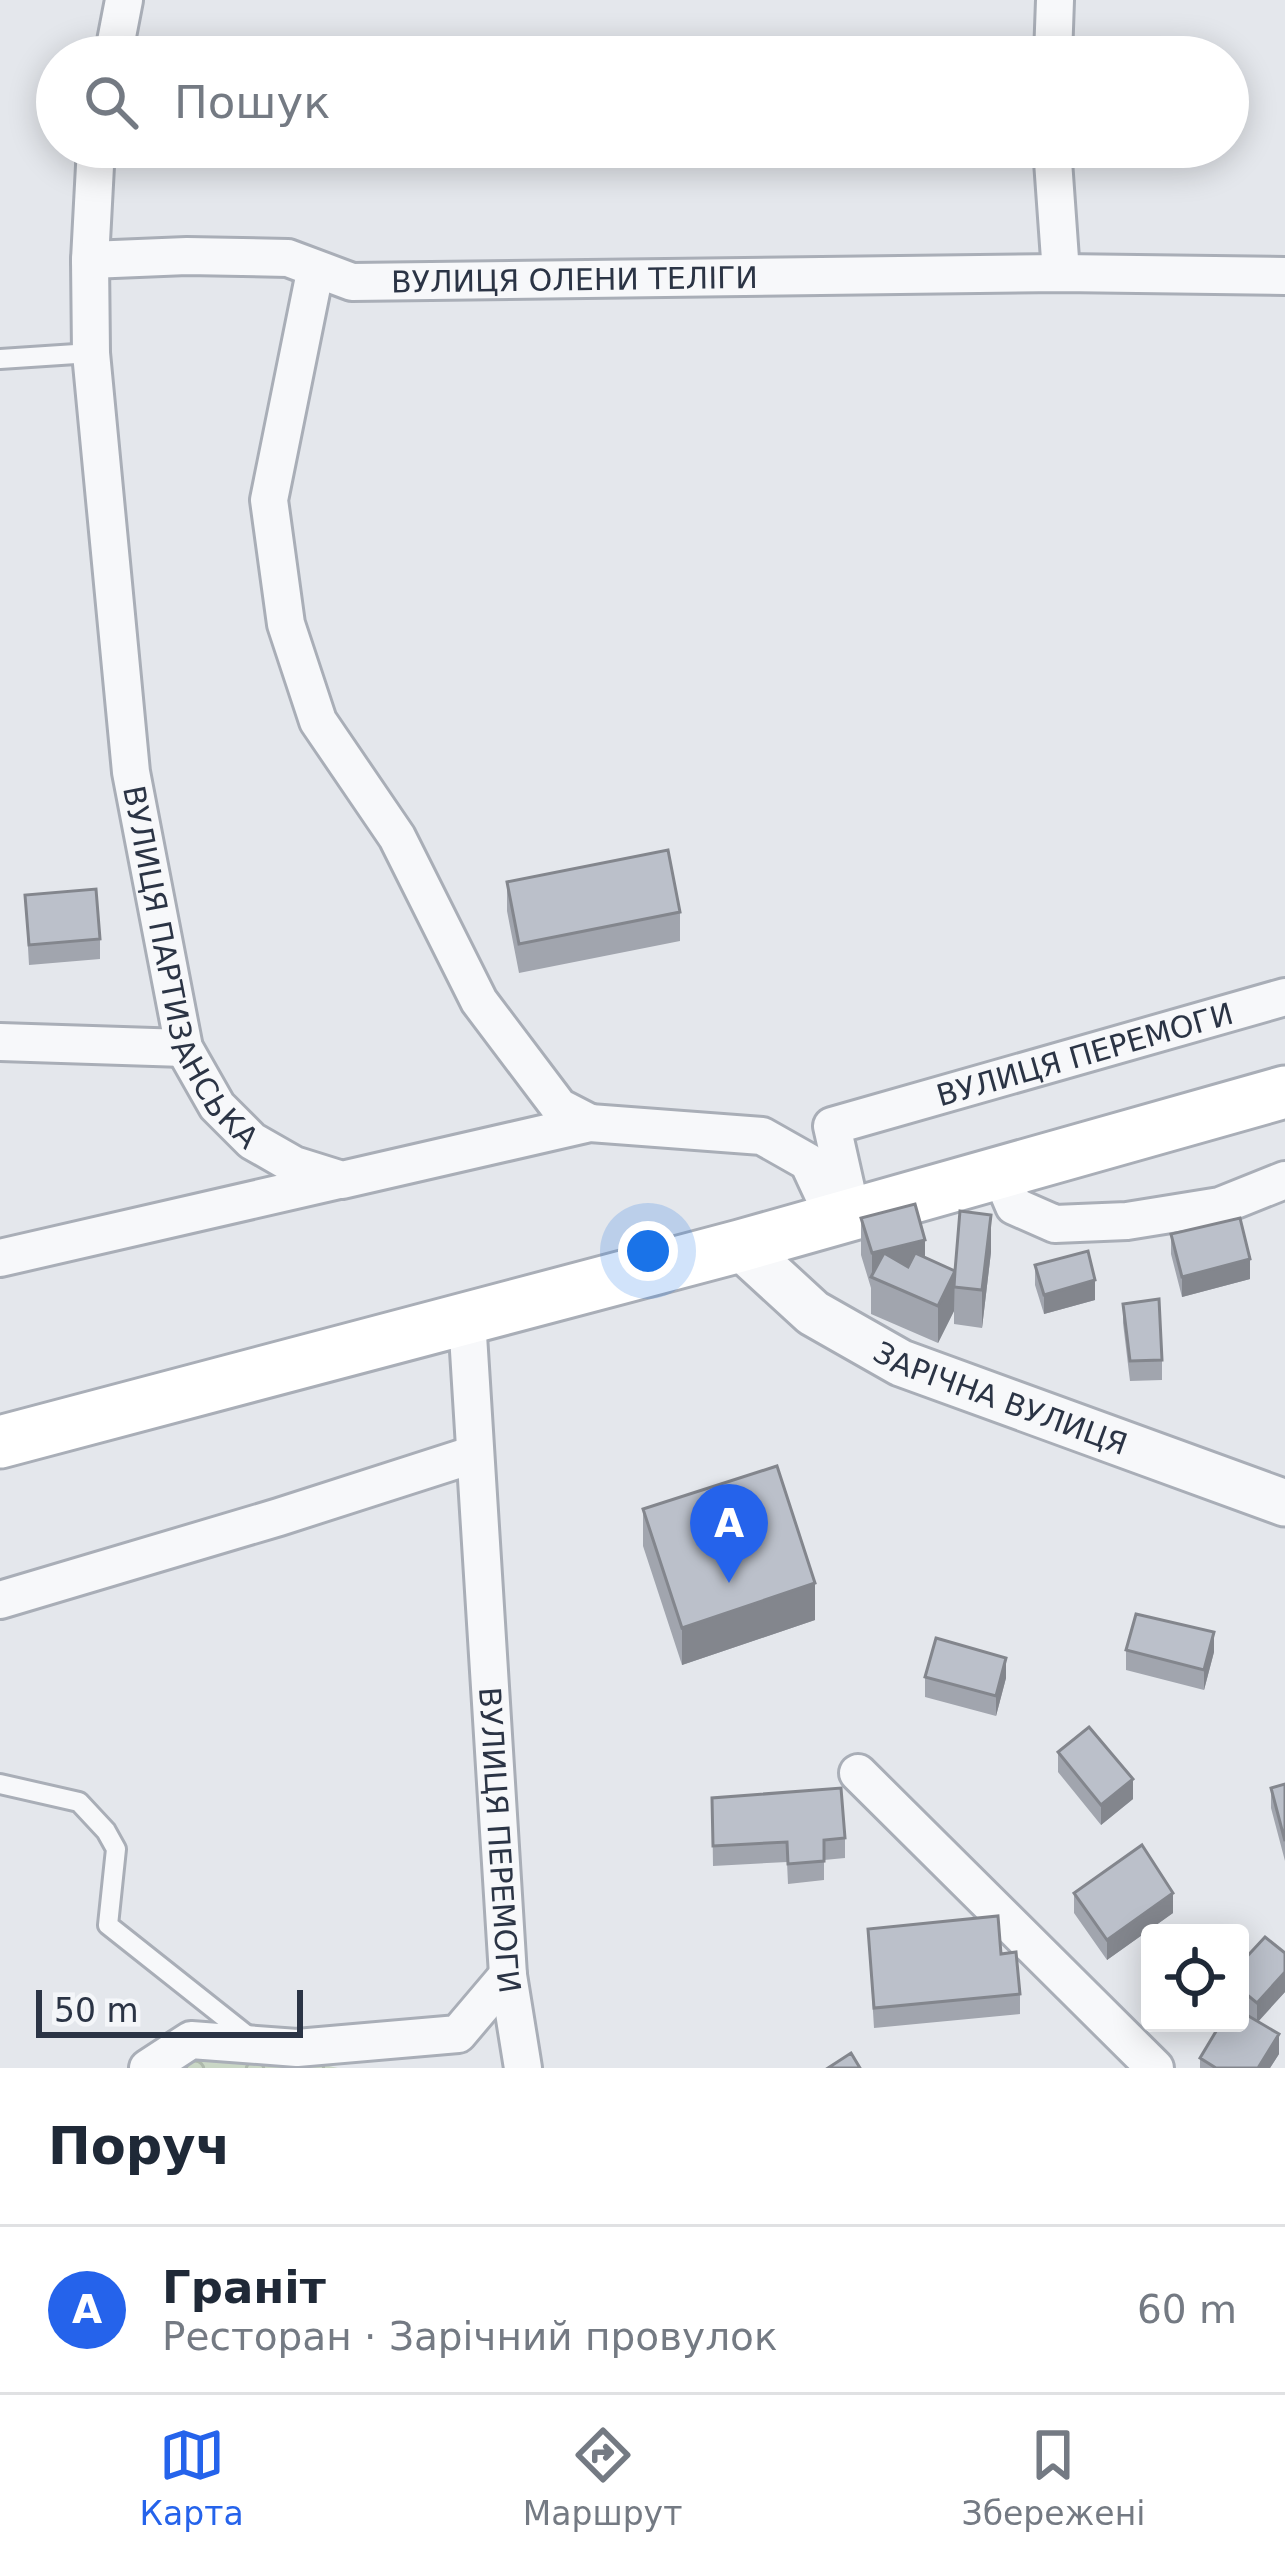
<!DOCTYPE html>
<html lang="uk">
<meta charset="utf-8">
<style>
:root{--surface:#fff;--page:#f6f6f7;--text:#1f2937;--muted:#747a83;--line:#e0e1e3;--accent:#2563eb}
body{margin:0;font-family:"DejaVu Sans",sans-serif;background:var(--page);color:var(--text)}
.controls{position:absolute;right:36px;bottom:36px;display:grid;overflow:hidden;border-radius:12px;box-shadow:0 6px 30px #0003}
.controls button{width:108px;height:108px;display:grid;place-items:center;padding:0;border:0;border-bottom:3px solid var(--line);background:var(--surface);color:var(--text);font:60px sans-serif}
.scale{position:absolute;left:36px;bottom:30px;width:267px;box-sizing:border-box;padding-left:12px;border:6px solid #2b3445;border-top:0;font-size:33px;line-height:42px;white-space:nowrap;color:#2b3445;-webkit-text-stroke:9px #f4f6f9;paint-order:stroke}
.you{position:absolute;left:648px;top:1251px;width:42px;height:42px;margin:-30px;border:9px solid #fff;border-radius:50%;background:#1a73e8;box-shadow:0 0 0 18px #1a73e833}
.badge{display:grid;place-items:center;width:78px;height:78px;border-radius:50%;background:var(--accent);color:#fff;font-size:39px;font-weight:700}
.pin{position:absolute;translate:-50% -99px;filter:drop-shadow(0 3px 6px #0008)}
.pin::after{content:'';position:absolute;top:63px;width:42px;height:36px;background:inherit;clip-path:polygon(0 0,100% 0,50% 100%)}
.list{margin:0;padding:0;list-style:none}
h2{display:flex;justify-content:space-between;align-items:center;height:156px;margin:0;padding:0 48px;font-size:51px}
h2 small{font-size:39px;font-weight:400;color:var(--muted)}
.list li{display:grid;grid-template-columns:78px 1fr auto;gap:36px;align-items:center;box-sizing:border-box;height:168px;padding:0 48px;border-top:3px solid var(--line)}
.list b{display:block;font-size:45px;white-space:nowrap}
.list p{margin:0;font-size:39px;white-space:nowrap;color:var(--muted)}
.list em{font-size:39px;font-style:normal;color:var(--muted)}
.icon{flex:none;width:66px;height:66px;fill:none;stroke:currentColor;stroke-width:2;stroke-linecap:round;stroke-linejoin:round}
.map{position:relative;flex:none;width:1285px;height:2068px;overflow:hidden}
.search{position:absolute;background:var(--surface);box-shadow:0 6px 30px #0003;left:36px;right:36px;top:36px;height:132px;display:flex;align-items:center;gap:30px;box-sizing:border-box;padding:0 42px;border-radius:66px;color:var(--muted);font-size:45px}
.sheet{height:324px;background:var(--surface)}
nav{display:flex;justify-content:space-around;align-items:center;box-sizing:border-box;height:168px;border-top:3px solid var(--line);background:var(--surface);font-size:33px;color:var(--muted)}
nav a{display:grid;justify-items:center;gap:6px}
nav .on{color:var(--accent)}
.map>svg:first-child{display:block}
.forest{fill:url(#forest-crowns)}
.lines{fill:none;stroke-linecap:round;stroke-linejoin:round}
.service-casing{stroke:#a9aeb7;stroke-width:24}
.minor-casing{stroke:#a9aeb7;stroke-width:42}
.tertiary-casing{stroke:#a9aeb7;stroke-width:51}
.secondary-casing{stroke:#a9aeb7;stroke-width:57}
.service{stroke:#f7f8fa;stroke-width:18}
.minor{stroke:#f7f8fa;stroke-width:36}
.tertiary{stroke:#f7f8fa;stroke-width:45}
.secondary{stroke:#fff;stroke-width:51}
.wall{fill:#a1a5ae}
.shaded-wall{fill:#83868d}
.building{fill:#bbc0ca;stroke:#83868d;stroke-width:3}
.labels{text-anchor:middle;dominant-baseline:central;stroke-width:9;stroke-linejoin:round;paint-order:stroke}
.street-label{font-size:30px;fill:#2b3445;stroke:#f4f6f9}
</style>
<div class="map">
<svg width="1285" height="2068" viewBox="0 0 1285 2068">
<defs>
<pattern id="forest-crowns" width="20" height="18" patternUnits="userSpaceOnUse" patternTransform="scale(3)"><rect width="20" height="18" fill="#c9d6c5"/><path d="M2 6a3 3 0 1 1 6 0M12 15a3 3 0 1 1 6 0" fill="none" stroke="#adb8ab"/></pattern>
</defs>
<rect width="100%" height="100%" fill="#e4e7ec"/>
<path class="forest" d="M202,2054L289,2057L338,2068H180Z"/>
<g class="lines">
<defs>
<path id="service" d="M0,359L91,353
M0,1784L79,1802L106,1831L116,1849L108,1925L253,2040"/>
<g id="minor">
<path d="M113,57L124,0"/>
<path d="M1053,57L1055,0"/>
<path id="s1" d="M96,147L90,260L91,353L131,772L184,1048L217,1106L252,1141L294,1165L342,1180L590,1123L762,1136L808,1162L835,1220"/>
<path d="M1052,147L1061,273"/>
<path id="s2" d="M90,260L187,256L288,258L352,282L1061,273L1285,276"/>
<path d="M315,272L269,500L286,624L318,721L397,837L479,1001L559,1107L590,1123"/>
<path d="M0,1042L184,1048"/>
<path d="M1000,1173L1014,1206L1055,1224L1127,1221L1220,1206L1285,1180"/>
<path id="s3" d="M852,1215L832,1126L1285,997"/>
<path d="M0,1258L339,1180"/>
<path id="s4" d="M467,1319L508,1975L523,2068"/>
<path d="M0,1600L279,1517L475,1454"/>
<path d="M858,1773L1155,2068"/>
<path d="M148,2068L191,2040L297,2048L458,2034L508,1975"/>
</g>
<g id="tertiary">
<path id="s5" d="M740,1246L813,1313L901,1363L1285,1503"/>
</g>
<path id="secondary" d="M0,1442L740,1246L1285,1092"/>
</defs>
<use href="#service" class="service-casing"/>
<use href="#minor" class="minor-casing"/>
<use href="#tertiary" class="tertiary-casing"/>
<use href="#secondary" class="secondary-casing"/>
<use href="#service" class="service"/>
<use href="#minor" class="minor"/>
<use href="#tertiary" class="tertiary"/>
<use href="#secondary" class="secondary"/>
</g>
<path class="wall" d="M507,882L680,912V941L519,973L507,911Z
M25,895L100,939V959L29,965Z
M861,1218L925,1258L955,1271L991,1252L982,1328L954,1324V1311L938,1343L871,1314V1288L861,1255Z
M1171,1234L1250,1279L1182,1297L1171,1254Z
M1035,1265L1095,1300L1044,1314L1035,1285Z
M1123,1304L1162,1360V1380L1130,1381L1123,1323Z
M643,1509L815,1620L682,1665L643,1546Z
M1126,1650L1214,1652L1204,1690L1126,1670Z
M925,1677L1006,1678L996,1716L925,1697Z
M1058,1752L1133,1799L1101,1825L1058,1772Z
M1285,1784V1861L1271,1808V1788Z
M712,1798L845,1838V1858L824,1860V1880L788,1884L787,1862L713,1866Z
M1074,1893L1173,1913L1107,1960L1074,1913Z
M868,1929L1001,1954L1020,1994V2014L874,2028Z
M1285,1953V1992L1258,2021L1279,2054L1270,2068H1200V2058L1246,2014L1240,2009V1964Z"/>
<path class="shaded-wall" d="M991,1215V1252L982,1328V1290Z
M925,1240V1277H872V1253Z
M1250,1259V1279L1182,1297V1277Z
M955,1271L954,1311L938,1343V1306Z
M1095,1280V1300L1044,1314V1295Z
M815,1583V1620L682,1665V1628Z
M1214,1632V1652L1204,1690V1670Z
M1006,1658V1678L996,1716V1696Z
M1133,1779V1799L1101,1825V1805Z
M1173,1893V1913L1107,1960V1940Z
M1285,1972V1992L1257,2023V2003Z
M1279,2034V2054L1270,2068H1258Z"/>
<path class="building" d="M668,850L680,912L519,944L507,882Z
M96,889L100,939L29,945L25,895Z
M915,1204L925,1240L872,1253L861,1218Z
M960,1211L991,1215L982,1290L954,1287L955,1271L938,1306L871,1277L884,1253L908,1267L915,1253L955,1271Z
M1240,1218L1250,1259L1182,1277L1171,1234Z
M1088,1251L1095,1280L1044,1295L1035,1265Z
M1159,1299L1162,1360L1130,1361L1123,1304Z
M777,1466L815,1583L682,1628L643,1509Z
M1136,1614L1214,1632L1204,1670L1126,1650Z
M936,1638L1006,1658L996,1696L925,1677Z
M1089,1727L1133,1779L1101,1805L1058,1752Z
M1285,1784V1841L1271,1788Z
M841,1788L845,1838L824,1840V1861L788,1864L787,1842L713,1846L712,1798Z
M1142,1845L1173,1893L1107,1940L1074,1893Z
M998,1916L1001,1954L1016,1952L1020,1994L874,2008L868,1929Z
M1265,1937L1285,1953V1972L1257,2003L1240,1989V1964Z
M1240,2011L1279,2034L1258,2068H1216L1200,2058L1221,2023H1240Z
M851,2053L860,2068H828Z"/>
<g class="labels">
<g class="street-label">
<text stroke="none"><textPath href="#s2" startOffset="489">ВУЛИЦЯ ОЛЕНИ ТЕЛІГИ</textPath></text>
<text stroke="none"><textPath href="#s1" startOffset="834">ВУЛИЦЯ ПАРТИЗАНСЬКА</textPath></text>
<text stroke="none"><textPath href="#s3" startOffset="354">ВУЛИЦЯ ПЕРЕМОГИ</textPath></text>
<text stroke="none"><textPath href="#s5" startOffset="306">ЗАРІЧНА ВУЛИЦЯ</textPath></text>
<text stroke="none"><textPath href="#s4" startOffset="522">ВУЛИЦЯ ПЕРЕМОГИ</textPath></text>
</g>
</g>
</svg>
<div class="controls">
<button><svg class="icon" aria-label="locate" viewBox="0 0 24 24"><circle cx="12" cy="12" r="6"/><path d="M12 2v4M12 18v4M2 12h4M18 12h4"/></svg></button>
</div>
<div class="scale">50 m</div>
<div class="you"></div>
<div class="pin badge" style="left:729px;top:1583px">A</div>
<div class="search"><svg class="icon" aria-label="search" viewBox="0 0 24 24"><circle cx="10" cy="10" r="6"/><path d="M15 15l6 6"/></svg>Пошук</div>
</div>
<section class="sheet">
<h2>Поруч<small></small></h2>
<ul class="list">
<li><span class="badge">A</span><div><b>Граніт</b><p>Ресторан · Зарічний провулок</p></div><em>60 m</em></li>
</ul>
</section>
<nav>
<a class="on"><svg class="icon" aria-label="map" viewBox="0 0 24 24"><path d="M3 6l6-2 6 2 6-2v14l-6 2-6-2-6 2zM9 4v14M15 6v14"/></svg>Карта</a>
<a><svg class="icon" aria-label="directions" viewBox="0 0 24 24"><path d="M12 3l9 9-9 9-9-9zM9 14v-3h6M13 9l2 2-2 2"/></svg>Маршрут</a>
<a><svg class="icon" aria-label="saved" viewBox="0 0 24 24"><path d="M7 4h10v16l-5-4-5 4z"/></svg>Збережені</a>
</nav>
